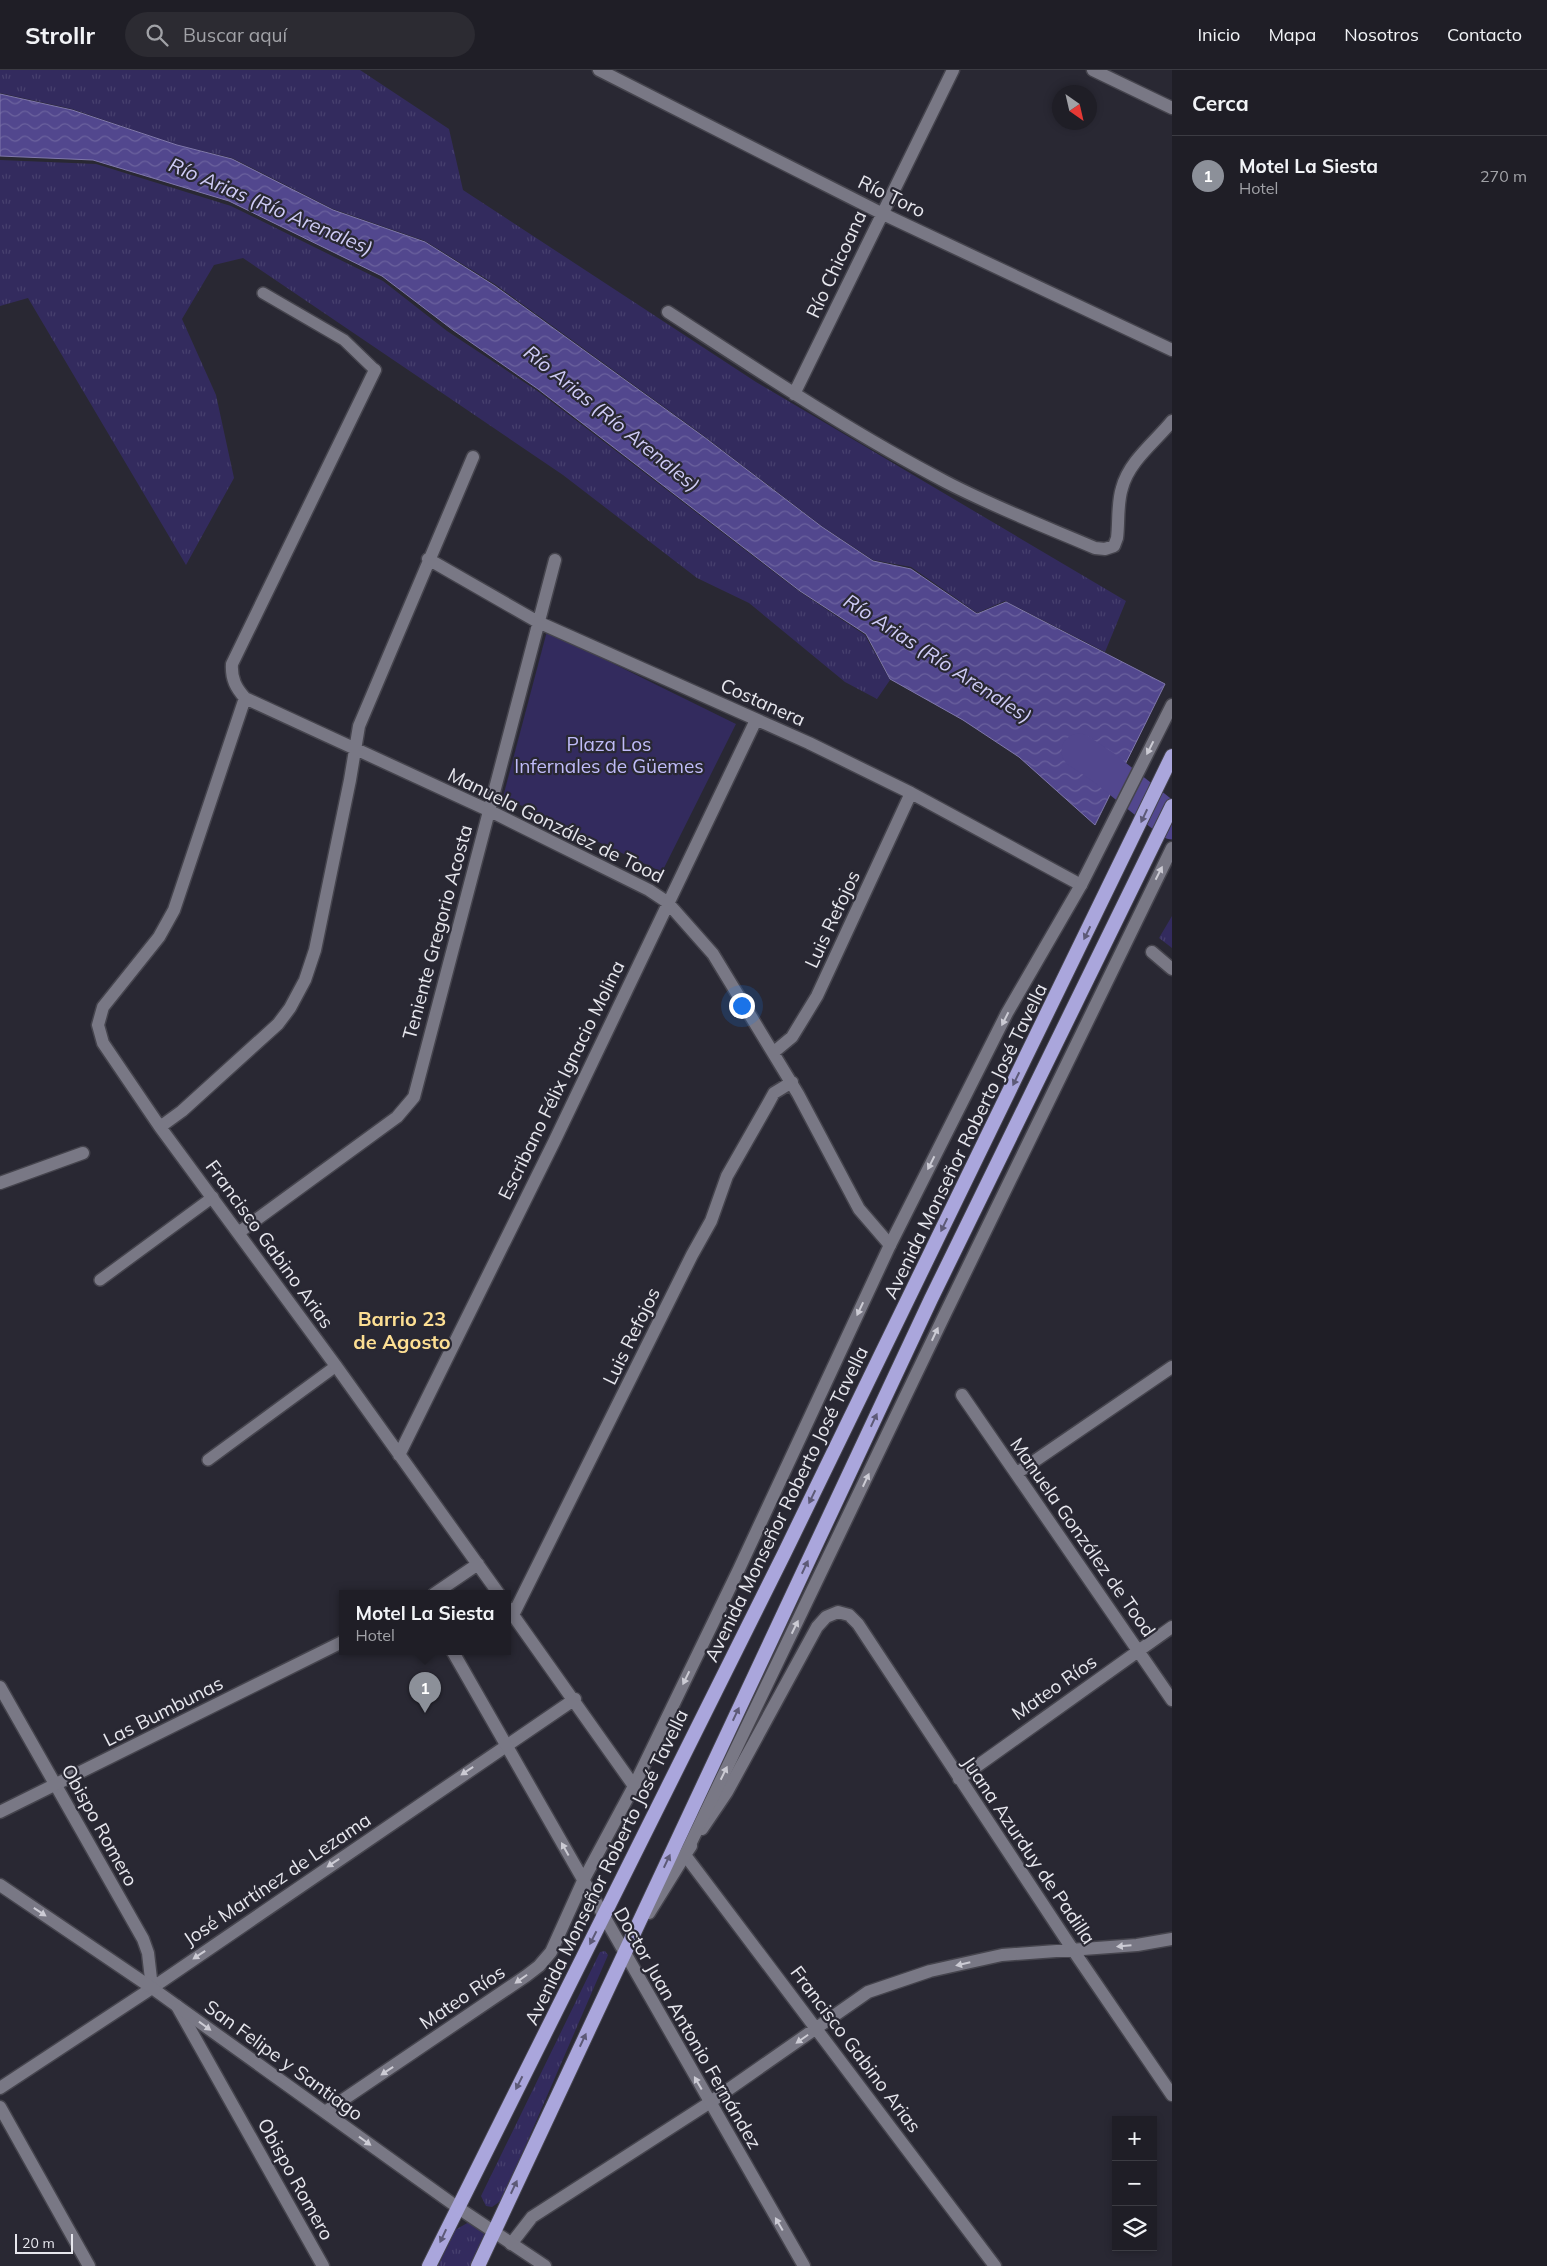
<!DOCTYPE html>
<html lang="es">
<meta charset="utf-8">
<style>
:root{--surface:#1f1e26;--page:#2c2b32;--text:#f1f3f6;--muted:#a1a2a7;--line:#3c3c43;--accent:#8c9099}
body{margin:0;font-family:Mulish,sans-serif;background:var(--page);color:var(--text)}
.controls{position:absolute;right:15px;bottom:15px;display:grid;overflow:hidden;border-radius:0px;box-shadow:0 2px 8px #0003}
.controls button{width:45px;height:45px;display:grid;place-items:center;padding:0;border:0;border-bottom:1px solid var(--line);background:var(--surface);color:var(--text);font:25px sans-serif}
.compass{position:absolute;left:1052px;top:15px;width:45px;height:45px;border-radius:50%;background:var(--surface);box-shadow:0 2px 8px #0003;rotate:146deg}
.scale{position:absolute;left:15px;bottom:12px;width:58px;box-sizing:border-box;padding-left:5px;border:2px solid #e7e7ee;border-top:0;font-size:14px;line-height:18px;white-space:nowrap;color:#e7e7ee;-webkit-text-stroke:4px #292833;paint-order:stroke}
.you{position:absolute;left:741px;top:935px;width:18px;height:18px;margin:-12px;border:4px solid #fff;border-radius:50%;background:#1a73e8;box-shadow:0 0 0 8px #1a73e833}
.badge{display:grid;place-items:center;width:32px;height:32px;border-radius:50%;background:var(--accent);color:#fff;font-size:16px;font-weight:700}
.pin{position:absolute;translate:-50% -41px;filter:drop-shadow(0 1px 2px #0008)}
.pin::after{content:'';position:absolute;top:26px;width:18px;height:15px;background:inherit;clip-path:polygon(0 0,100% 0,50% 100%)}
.popup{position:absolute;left:339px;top:1520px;width:172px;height:65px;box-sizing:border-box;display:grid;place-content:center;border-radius:0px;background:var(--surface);filter:drop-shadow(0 1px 4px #0005);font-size:16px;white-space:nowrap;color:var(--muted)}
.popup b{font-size:19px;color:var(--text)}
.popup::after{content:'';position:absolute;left:50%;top:100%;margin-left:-10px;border:10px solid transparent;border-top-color:var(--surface)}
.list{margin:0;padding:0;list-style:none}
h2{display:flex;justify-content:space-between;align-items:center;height:65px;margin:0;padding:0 20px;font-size:21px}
h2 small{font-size:16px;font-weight:400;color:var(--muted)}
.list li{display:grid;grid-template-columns:32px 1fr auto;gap:15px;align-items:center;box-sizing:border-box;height:80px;padding:0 20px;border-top:1px solid var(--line)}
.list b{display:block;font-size:19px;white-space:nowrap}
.list p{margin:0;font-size:16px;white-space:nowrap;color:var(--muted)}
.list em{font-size:16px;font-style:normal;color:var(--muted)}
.icon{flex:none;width:28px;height:28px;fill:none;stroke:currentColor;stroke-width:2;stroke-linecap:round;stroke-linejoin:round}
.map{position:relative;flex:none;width:1172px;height:2196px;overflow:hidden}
header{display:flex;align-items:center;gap:30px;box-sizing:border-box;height:70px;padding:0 25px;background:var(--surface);border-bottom:1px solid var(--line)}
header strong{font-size:24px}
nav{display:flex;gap:28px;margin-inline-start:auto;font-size:18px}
.search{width:350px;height:45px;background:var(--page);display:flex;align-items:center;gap:12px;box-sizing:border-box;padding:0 18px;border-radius:28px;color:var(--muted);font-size:19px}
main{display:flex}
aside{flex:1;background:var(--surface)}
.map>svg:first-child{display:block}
.grass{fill:url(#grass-tufts)}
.park{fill:#332b5e}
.water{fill:url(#water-waves);stroke:#7f77ab}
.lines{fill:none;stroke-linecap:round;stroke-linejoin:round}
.river{stroke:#52478e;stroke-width:35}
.service-casing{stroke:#45444d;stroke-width:14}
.minor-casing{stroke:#45444d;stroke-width:15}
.tertiary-casing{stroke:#45444d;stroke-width:15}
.trunk-casing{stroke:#45444d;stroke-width:16}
.service{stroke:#797885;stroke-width:11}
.minor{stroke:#797885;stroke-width:12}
.tertiary{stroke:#797885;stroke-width:12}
.trunk{stroke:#aaa6dc;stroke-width:14}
.oneway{fill:#cccbd4}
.oneway2{fill:#5d5a77}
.labels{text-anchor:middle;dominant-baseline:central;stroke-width:4.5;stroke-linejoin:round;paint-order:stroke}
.street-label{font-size:19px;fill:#e7e7ee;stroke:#292833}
.park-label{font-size:19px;fill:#c0bcf9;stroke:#292833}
.water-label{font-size:20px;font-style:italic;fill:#cfccf6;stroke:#292833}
.neighbourhood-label{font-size:20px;font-weight:bold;fill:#fddf93;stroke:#292833}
</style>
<header>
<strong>Strollr</strong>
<div class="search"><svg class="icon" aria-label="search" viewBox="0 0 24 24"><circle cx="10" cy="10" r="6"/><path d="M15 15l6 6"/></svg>Buscar aquí</div>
<nav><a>Inicio</a><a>Mapa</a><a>Nosotros</a><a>Contacto</a></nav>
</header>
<main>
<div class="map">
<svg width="1172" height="2196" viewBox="0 0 1172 2196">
<defs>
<pattern id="grass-tufts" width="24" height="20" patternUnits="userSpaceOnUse" patternTransform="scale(1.25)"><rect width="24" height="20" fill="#332b5e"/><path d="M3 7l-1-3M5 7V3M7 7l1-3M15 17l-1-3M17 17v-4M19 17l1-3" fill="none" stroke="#47406e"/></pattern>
<pattern id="water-waves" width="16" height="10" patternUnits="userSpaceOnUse" patternTransform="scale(1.25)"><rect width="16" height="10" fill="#52478e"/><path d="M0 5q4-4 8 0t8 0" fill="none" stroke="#6b629e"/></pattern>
</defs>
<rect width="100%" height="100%" fill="#292833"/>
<path class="grass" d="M0,0H360L449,59L463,120L756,312L1126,531L1105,582L1005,531L977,543L911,497L873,490L823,457L704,366L496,215L425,171L333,139L232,88L177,75L72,39L0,23Z
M0,90L96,94L231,136L383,211L447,261L539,322L800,522L865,565L890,610L877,629L845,612L749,533L697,508L563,405L243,188L214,195L182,249L216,325L234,408L186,495L28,228L0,236Z
M1172,846V878L1159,868Z
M605,1881L608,1885L502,2130L492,2137L486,2136L481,2126L600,1882Z
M469,2152L486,2163L473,2196H438L455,2160Z"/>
<path class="park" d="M547,561L736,654L662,802L503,727Z"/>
<path class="water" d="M0,24L72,40L177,75L232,89L333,140L425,172L495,216L704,367L822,457L873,491L911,499L977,544L1006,532L1165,614L1095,755L1019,687L963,650L890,609L866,564L800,521L538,319L453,260L382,206L229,131L93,90L0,86Z"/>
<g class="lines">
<path class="river" d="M1079,681L1103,697L1172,752"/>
<defs>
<path id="service" d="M263,223L344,270L375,300
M100,1210L213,1127
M208,1390L336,1296"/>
<path id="minor" d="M599,0L881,143L1172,280
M1093,0L1172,38
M668,242C759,301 850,362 946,412C994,437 1046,457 1095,478L1105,479L1114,476L1117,468C1119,453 1117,433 1122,418C1129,391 1155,372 1172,351
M375,300L232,594C231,609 236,618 245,628L174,840L159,867L103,937L98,955L103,973L160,1057L336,1296L499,1524
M794,324L953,0
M428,489L538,552L809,673L911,723L1081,815
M245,628L488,740L649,820L667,832L713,884L798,1024L859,1139L890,1175
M1152,882L1172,899
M774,982L792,967L817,926L911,723
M160,1057L182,1041L278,954L290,938L305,910L315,880L350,710L359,656L473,387
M0,1113L83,1083
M238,1163L397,1047L414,1027L555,490
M962,1325L1172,1630
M399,1385L554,1072L756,650
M1017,1403L1172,1297
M434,1524L478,1494
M508,1538L634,1716
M513,1545L692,1185L711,1151L727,1106L768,1034L774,1023L792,1012
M0,1617L143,1869L148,1883L152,1918
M959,1709L1172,1557
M702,1759L727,1722L817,1557L826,1547L838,1542L849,1545L858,1554L1073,1880L1172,2025
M691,1776L685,1785L995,2196
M177,1936L323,2196
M0,2018L152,1918L575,1629
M0,2037L89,2196
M511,2174L532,2147L709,2033L868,1922L930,1901L1002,1885L1137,1875L1172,1869"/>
<path id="tertiary" d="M453,1582L804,2196
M0,1742L342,1572
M0,1815L152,1918L457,2137L545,2196
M649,1843L685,1785L945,1244L1172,778
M325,2042L526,1906L539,1896L551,1882L583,1811L634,1716L739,1499L890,1175L1007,943L1081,815L1172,635"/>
<path id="trunk" d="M429,2196L784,1484L1172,686
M478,2196L931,1229L1172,736"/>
</defs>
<use href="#service" class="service-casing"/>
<use href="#minor" class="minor-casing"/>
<use href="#tertiary" class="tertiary-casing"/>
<use href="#trunk" class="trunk-casing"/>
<use href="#service" class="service"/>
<use href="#minor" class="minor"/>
<use href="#tertiary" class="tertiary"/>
<use href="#trunk" class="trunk"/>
</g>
<defs><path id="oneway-solid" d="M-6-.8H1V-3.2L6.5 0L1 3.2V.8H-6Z" transform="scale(1.25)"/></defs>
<g class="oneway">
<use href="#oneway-solid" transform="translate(1150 678) rotate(117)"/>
<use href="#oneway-solid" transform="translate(1159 803) rotate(-63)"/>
<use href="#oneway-solid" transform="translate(1005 949) rotate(117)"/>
<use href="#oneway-solid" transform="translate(931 1093) rotate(117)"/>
<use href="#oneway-solid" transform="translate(860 1239) rotate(115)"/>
<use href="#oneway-solid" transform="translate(935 1264) rotate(-65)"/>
<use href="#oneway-solid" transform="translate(866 1410) rotate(-65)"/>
<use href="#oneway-solid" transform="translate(795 1557) rotate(-64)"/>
<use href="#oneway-solid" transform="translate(686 1608) rotate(116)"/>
<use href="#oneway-solid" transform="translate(467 1701) rotate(146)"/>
<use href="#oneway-solid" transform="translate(724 1703) rotate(-64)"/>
<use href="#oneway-solid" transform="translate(565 1779) rotate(-119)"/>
<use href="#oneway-solid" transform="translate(333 1793) rotate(146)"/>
<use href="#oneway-solid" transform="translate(40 1842) rotate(34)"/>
<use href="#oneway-solid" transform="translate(1124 1876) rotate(175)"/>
<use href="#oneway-solid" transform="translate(199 1885) rotate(146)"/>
<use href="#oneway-solid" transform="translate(963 1894) rotate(167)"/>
<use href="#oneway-solid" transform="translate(521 1909) rotate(145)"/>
<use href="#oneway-solid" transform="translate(205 1956) rotate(36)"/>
<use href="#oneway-solid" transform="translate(802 1969) rotate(145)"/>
<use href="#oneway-solid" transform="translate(387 2001) rotate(146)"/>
<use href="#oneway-solid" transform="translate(698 2013) rotate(-120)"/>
<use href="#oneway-solid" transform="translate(365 2071) rotate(36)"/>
<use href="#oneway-solid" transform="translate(779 2154) rotate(-120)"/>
</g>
<g class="oneway2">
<use href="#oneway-solid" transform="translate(1144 746) rotate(115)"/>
<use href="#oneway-solid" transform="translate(1087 863) rotate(116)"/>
<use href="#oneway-solid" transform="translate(1016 1009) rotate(116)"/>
<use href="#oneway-solid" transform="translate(944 1155) rotate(116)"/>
<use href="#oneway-solid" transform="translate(874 1350) rotate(-65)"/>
<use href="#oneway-solid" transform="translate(812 1427) rotate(116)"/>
<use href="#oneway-solid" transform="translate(805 1497) rotate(-65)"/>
<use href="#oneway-solid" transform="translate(736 1644) rotate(-65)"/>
<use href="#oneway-solid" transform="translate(667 1791) rotate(-65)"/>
<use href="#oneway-solid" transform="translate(593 1868) rotate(117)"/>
<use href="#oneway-solid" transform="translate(583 1970) rotate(-65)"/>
<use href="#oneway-solid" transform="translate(519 2013) rotate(117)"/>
<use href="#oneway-solid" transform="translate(514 2117) rotate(-65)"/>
<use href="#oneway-solid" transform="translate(443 2166) rotate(115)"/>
</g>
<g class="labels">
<g class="street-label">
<text transform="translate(892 126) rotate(26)">Río Toro</text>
<text transform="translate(836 194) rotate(-65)">Río Chicoana</text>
<text transform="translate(763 632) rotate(24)">Costanera</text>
<text transform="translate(556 755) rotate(26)">Manuela González de Tood</text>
<text transform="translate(832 849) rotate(-65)">Luis Refojos</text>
<text transform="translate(437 862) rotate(-75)">Teniente Gregorio Acosta</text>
<text transform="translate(561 1010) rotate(-64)">Escribano Félix Ignacio Molina</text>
<text transform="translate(965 1071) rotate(-64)">Avenida Monseñor Roberto José Tavella</text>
<text transform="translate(270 1174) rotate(54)">Francisco Gabino Arias</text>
<text transform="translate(631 1266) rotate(-64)">Luis Refojos</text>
<text transform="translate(786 1434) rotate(-64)">Avenida Monseñor Roberto José Tavella</text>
<text transform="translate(1083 1467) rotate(55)">Manuela González de Tood</text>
<text transform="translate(1054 1617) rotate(-35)">Mateo Ríos</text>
<text transform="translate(163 1641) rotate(-27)">Las Bumbunas</text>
<text transform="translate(100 1755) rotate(61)">Obispo Romero</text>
<text transform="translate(1029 1780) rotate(56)">Juana Azurduy de Padilla</text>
<text transform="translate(606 1797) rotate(-64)">Avenida Monseñor Roberto José Tavella</text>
<text transform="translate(277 1809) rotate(-34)">José Martínez de Lezama</text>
<text transform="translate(462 1927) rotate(-34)">Mateo Ríos</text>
<text transform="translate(688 1958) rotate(60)">Doctor Juan Antonio Fernández</text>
<text transform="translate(856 1979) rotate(53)">Francisco Gabino Arias</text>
<text transform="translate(284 1990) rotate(36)">San Felipe y Santiago</text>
<text transform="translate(296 2109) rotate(61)">Obispo Romero</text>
</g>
<g class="park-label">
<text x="609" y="674">Plaza Los<tspan x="609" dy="22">Infernales de Güemes</tspan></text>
</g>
<g class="water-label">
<text transform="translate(271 136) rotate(23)">Río Arias (Río Arenales)</text>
<text transform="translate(612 348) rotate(39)">Río Arias (Río Arenales)</text>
<text transform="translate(938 588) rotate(33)">Río Arias (Río Arenales)</text>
</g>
<g class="neighbourhood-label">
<text x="402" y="1248">Barrio 23<tspan x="402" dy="23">de Agosto</tspan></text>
</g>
</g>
</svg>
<div class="controls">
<button>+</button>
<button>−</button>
<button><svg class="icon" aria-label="layers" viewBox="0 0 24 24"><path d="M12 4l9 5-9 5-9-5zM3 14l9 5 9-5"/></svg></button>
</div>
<svg class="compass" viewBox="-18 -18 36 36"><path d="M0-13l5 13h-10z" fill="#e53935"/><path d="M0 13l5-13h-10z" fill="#a1a2a7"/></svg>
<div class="scale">20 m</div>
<div class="you"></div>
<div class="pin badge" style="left:425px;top:1643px">1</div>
<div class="popup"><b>Motel La Siesta</b>Hotel</div>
</div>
<aside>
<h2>Cerca<small></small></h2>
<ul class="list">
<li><span class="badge">1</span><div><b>Motel La Siesta</b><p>Hotel</p></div><em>270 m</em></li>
</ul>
</aside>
</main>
